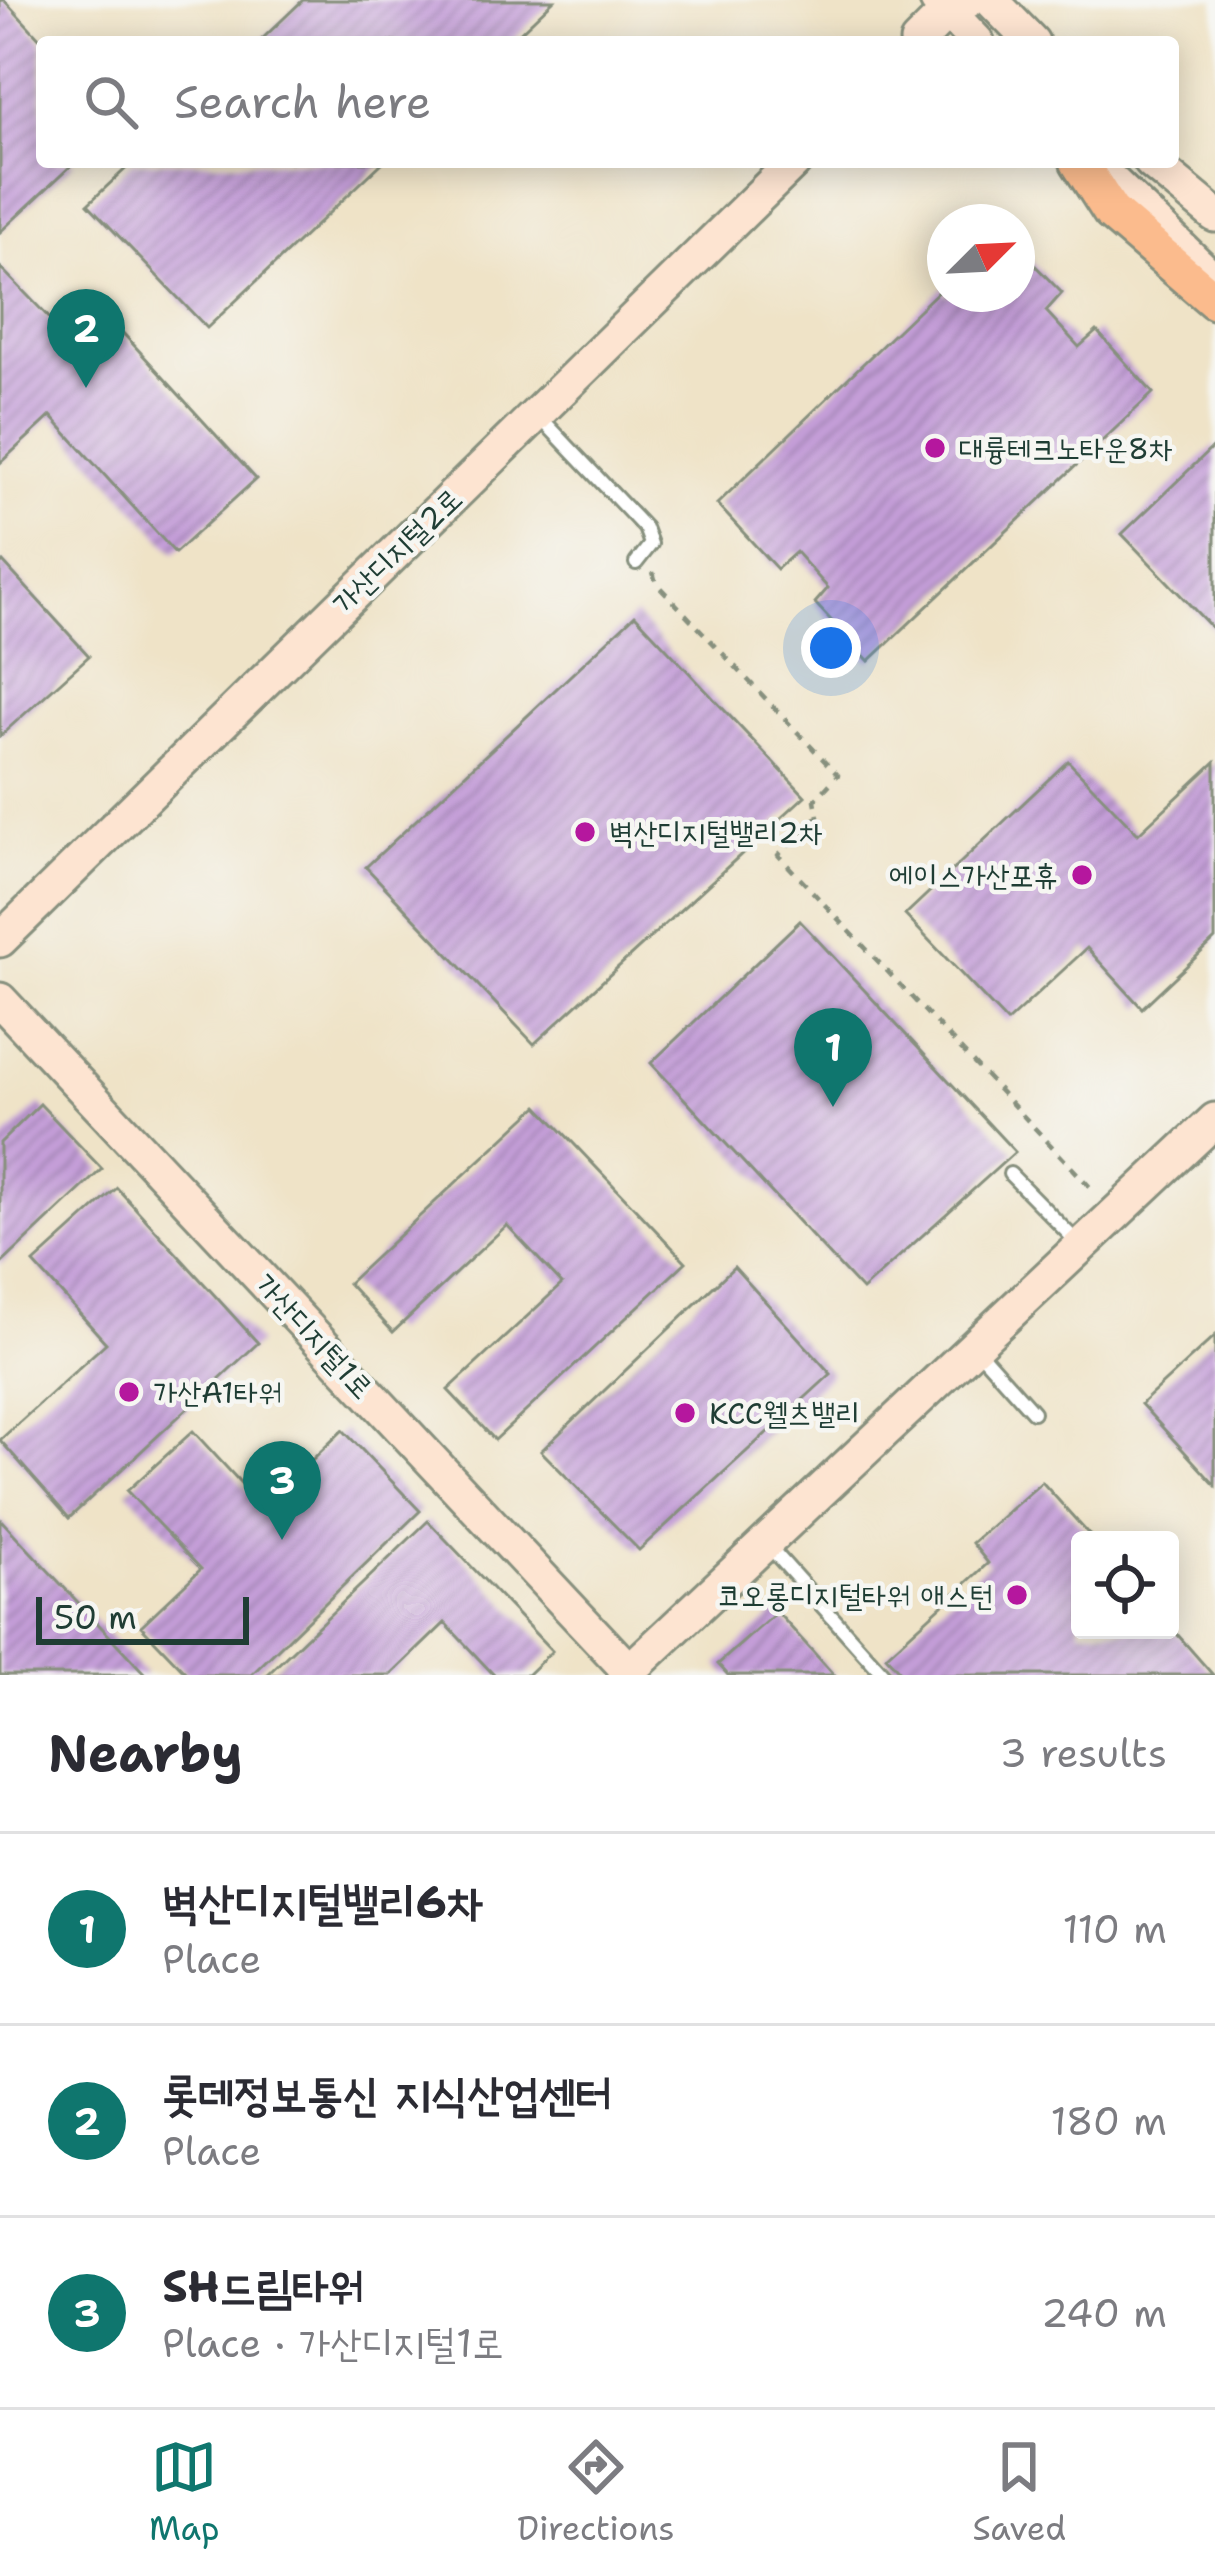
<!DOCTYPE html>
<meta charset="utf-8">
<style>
:root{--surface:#fff;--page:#f7f7f7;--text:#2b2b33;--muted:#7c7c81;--line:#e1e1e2;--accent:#0f766e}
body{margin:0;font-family:"Shantell Sans","Poor Story",sans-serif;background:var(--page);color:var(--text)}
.controls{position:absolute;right:36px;bottom:36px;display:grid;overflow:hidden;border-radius:12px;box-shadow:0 6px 30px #0003}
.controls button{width:108px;height:108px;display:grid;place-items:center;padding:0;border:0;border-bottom:3px solid var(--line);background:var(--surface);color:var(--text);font:60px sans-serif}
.compass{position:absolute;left:927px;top:204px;width:108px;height:108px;border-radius:50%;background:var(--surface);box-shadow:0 6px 30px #0003;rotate:66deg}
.scale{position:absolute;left:36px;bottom:30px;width:213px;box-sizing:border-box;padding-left:12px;border:6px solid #1f3d34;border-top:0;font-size:33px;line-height:42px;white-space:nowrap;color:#1f3d34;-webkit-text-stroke:9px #f6f6f2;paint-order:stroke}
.you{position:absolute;left:831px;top:648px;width:42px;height:42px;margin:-30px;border:9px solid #fff;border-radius:50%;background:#1a73e8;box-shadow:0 0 0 18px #1a73e833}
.badge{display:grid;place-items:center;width:78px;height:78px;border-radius:50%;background:var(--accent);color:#fff;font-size:39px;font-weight:700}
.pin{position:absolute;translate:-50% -99px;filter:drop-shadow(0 3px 6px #0008)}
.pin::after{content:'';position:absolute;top:63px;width:42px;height:36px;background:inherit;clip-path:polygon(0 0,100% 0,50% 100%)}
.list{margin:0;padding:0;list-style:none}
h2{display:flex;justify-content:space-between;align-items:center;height:156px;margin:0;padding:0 48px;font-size:51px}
h2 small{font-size:39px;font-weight:400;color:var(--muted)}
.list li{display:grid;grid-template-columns:78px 1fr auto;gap:36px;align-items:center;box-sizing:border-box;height:192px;padding:0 48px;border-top:3px solid var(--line)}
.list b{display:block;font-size:45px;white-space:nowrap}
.list p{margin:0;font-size:39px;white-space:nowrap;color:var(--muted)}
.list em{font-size:39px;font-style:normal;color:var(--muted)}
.icon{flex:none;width:66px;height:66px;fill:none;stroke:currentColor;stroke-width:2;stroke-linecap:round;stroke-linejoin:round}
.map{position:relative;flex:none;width:1215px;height:1675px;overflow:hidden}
.search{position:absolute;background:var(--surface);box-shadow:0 6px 30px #0003;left:36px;right:36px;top:36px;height:132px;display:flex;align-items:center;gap:30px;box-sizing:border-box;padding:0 42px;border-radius:12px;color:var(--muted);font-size:45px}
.sheet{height:732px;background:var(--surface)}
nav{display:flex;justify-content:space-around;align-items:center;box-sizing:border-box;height:168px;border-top:3px solid var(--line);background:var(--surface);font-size:33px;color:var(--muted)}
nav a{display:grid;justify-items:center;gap:6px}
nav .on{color:var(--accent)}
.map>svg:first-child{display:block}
.building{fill:url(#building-hatch)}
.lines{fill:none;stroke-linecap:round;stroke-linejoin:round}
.lane-casing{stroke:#87907e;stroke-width:18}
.secondary-casing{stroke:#87907e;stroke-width:39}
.primary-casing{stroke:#87907e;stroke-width:42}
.path{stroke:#87907e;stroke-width:4.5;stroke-dasharray:9 9;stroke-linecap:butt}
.lane{stroke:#fff;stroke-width:12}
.secondary{stroke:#fde4d1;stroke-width:33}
.primary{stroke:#fbbb8d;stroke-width:36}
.poi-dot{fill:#b5179e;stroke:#f6f6f2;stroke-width:4.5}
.labels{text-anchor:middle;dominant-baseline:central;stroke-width:9;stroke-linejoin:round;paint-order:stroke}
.poi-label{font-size:30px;fill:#1f3d34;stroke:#f6f6f2;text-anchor:start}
.street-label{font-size:30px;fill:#1f3d34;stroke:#f6f6f2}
</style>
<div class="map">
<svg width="1215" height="1675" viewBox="0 0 1215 1675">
<defs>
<pattern id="building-hatch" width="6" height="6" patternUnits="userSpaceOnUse" patternTransform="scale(3)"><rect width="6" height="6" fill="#c49ed8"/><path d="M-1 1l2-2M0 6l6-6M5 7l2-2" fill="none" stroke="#9f82b0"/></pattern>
</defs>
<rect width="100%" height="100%" fill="#f6f6f2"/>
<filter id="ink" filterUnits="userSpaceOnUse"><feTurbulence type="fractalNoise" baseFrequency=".00833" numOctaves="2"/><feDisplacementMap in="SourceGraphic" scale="24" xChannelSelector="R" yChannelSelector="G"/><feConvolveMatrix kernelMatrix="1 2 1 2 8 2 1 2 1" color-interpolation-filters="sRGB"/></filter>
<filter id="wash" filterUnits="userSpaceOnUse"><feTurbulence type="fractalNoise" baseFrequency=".004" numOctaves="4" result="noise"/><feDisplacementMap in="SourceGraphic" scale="48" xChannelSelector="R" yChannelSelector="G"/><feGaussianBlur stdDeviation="2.7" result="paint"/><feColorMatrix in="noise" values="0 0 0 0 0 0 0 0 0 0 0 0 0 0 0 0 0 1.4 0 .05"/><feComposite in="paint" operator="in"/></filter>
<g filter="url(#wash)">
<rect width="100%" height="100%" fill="#efe3c7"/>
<g id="blocks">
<path class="building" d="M0,0H4L42,41V162H75L0,232Z
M303,0H554L510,42H259Z
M133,162H383L207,328L88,204Z
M1017,247L1062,293L1046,311L1079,347L1097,331L1153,393L869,661L815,603L828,588L796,552L777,569L717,504L945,285V294H1017Z
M0,267L89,359L120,330L256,479L175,553L51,416L0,463Z
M1215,445V631L1122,534Z
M3,562L89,656L0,736V565Z
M635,615L805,796L534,1044L366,867Z
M1068,761L1138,834L1215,762V939L1142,1008L1087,948L1007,1022L905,915Z
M800,921L1015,1152L862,1290L651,1063Z
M40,1104L102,1169L0,1265V1143Z
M538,1106L686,1262L495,1440L448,1390L562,1284L507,1225L393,1332L348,1283Z
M117,1188L258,1343L69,1518L0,1440L106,1343L34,1263Z
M734,1267L831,1374L639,1550L541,1451Z
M1215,1336V1485L1141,1404Z
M343,1430L420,1511L251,1675H188L141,1626L201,1569L127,1491L193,1431L263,1507Z
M1042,1482L1094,1540H1080V1630H1170V1626L1213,1675H903L886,1656L988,1563L972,1543Z
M0,1519L146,1675H0Z
M428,1521L552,1651L527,1675H494L445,1623L391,1675H267Z
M777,1612L834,1675H728L718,1664Z"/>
</g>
</g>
<g filter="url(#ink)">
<use href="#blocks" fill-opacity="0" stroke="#87907e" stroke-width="3"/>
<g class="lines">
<defs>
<path id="lane" d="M538,415L645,528L651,544L636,563
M1010,1174L1081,1246
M975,1347L1033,1412
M766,1543L884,1675"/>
<path id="secondary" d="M937,0L977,42
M991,0L1032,42
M917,42L948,11L969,0
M1092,162L1211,277
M1151,162L1215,215
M0,940L794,162
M0,1000L629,1671
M625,1675L1215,1120"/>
<path id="primary" d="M1079,162L1111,212L1215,301"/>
</defs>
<use href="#lane" class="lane-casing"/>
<use href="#secondary" class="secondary-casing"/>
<use href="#primary" class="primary-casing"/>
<path class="path" d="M653,572L656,583L838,775L815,800L818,816L778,855L1092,1189"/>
<use href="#lane" class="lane"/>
<use href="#secondary" class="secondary"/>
<use href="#primary" class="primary"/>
</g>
</g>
<g class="poi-dot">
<circle cx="935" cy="448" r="12"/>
<circle cx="585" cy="832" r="12"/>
<circle cx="1082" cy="875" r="12"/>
<circle cx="129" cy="1392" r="12"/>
<circle cx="685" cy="1413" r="12"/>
<circle cx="1017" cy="1595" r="12"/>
</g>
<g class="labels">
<g class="poi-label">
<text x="959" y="448">대륭테크노타운8차</text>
<text x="609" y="832">벽산디지털밸리2차</text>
<text x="1058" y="875" text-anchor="end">에이스가산포휴</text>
<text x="153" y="1392">가산A1타워</text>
<text x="709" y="1413">KCC웰츠밸리</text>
<text x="993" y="1595" text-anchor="end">코오롱디지털타워 애스턴</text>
</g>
<g class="street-label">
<text transform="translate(397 551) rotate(-44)">가산디지털2로</text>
<text transform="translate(314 1336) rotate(47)">가산디지털1로</text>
</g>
</g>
</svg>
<div class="controls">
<button><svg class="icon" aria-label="locate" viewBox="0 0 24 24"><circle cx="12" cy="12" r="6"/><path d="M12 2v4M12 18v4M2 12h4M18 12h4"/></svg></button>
</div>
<svg class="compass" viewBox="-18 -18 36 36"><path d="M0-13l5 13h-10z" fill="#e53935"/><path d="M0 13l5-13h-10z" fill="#7c7c81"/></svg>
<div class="scale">50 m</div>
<div class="you"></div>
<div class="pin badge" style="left:833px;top:1107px">1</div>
<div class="pin badge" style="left:86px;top:388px">2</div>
<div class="pin badge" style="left:282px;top:1540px">3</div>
<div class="search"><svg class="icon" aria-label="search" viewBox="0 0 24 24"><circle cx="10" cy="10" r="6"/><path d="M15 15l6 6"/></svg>Search here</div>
</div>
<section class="sheet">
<h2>Nearby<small>3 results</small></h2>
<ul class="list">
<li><span class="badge">1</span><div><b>벽산디지털밸리6차</b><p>Place</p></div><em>110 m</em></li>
<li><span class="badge">2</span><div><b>롯데정보통신 지식산업센터</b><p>Place</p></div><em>180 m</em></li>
<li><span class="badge">3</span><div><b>SH드림타워</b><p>Place · 가산디지털1로</p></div><em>240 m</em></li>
</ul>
</section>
<nav>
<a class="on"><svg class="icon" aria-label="map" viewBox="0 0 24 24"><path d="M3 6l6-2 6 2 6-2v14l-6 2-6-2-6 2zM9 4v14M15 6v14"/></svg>Map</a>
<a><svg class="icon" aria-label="directions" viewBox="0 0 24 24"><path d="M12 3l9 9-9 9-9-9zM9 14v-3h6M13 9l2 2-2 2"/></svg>Directions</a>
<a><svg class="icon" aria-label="saved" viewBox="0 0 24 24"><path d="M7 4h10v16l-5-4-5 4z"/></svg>Saved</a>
</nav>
